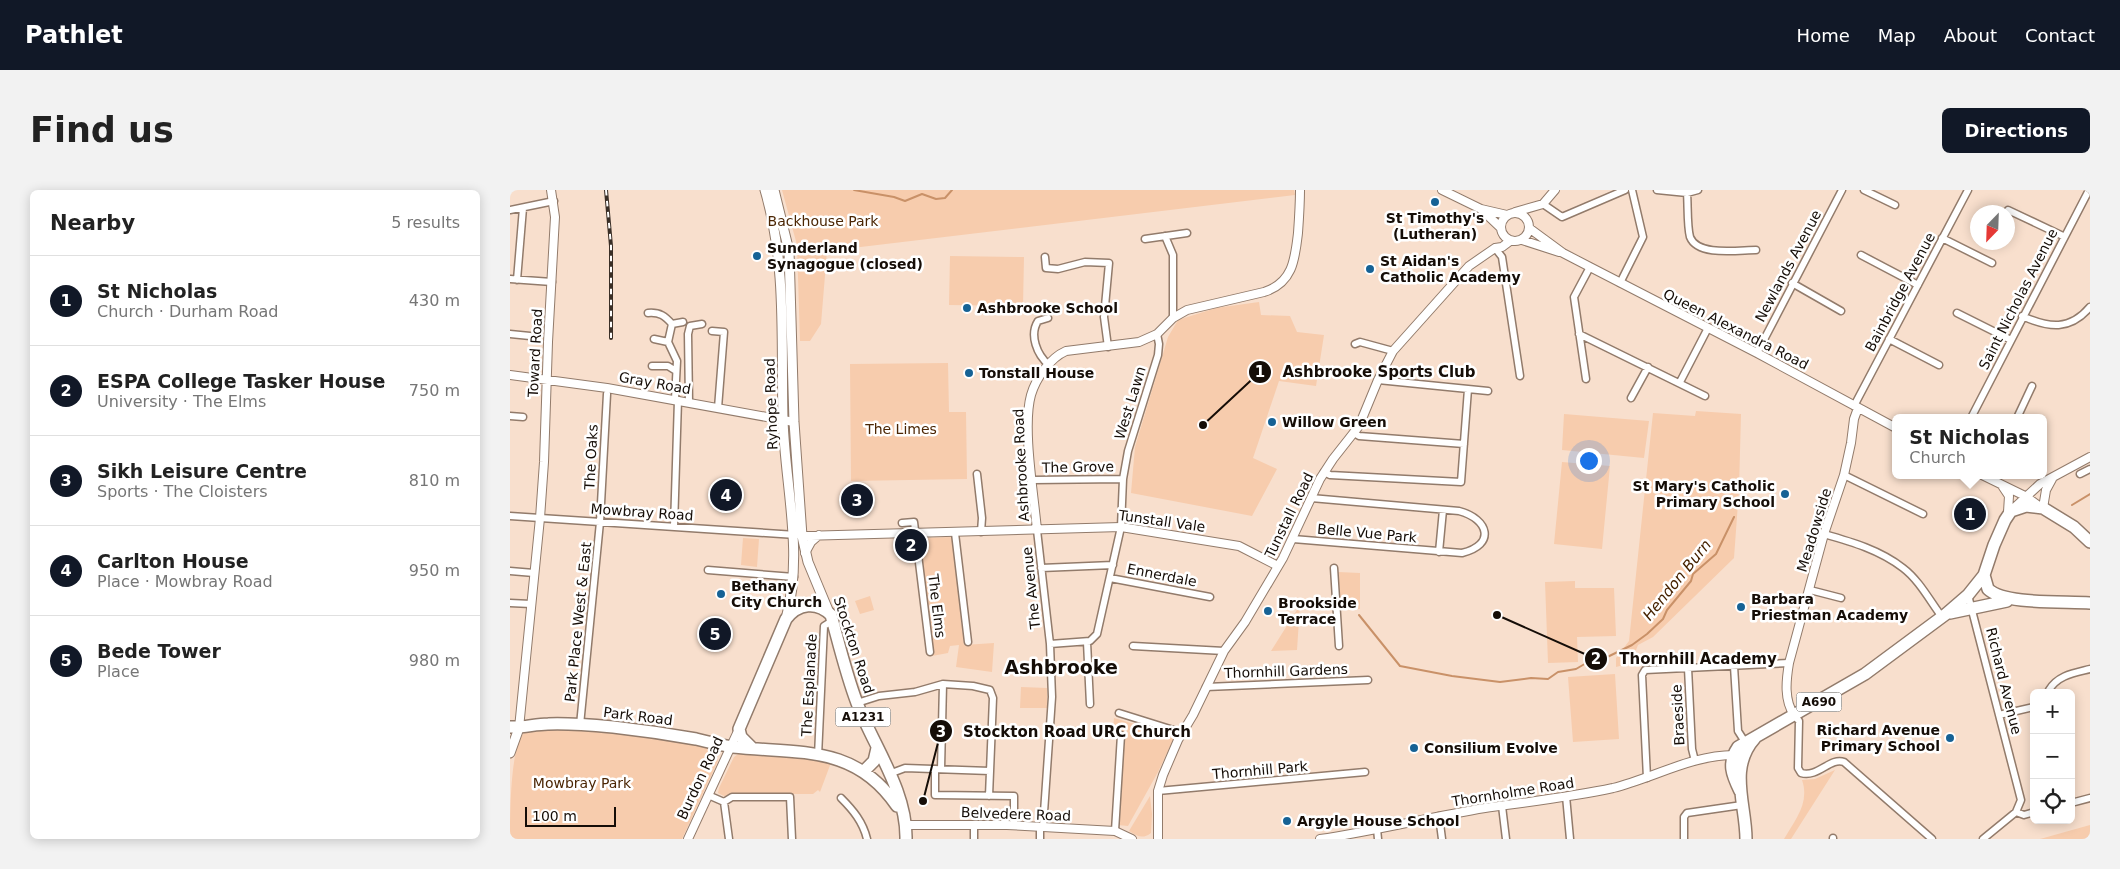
<!DOCTYPE html>
<meta charset="utf-8">
<style>
:root{--surface:#fff;--page:#f2f2f2;--text:#222;--muted:#767676;--line:#e0e0e0;--accent:#111827}
body{margin:0;font-family:"DejaVu Sans",sans-serif;background:var(--page);color:var(--text)}
.controls{position:absolute;right:15px;bottom:15px;display:grid;overflow:hidden;border-radius:8px;box-shadow:0 2px 12px #0003}
.controls button{width:45px;height:45px;display:grid;place-items:center;padding:0;border:0;border-bottom:1px solid var(--line);background:var(--surface);color:var(--text);font:25px sans-serif}
.compass{position:absolute;left:1460px;top:15px;width:45px;height:45px;border-radius:50%;background:var(--surface);box-shadow:0 2px 12px #0003;rotate:203deg}
.scale{position:absolute;left:15px;bottom:12px;width:91px;box-sizing:border-box;padding-left:5px;border:2px solid #150d07;border-top:0;font-size:14px;line-height:18px;white-space:nowrap;color:#150d07;-webkit-text-stroke:4px #fff;paint-order:stroke}
.you{position:absolute;left:1078px;top:270px;width:18px;height:18px;margin:-12px;border:4px solid #fff;border-radius:50%;background:#1a73e8;box-shadow:0 0 0 8px #1a73e833}
.badge{display:grid;place-items:center;width:32px;height:32px;border-radius:50%;background:var(--accent);color:#fff;font-size:16px;font-weight:700}
.pin{position:absolute;translate:-50% -50%;border:2px solid #fff;box-shadow:0 1px 5px #0006}
.popup{position:absolute;left:1382px;top:224px;width:155px;height:65px;box-sizing:border-box;display:grid;place-content:center;border-radius:8px;background:var(--surface);filter:drop-shadow(0 1px 4px #0005);font-size:16px;white-space:nowrap;color:var(--muted)}
.popup b{font-size:19px;color:var(--text)}
.popup::after{content:'';position:absolute;left:50%;top:100%;margin-left:-10px;border:10px solid transparent;border-top-color:var(--surface)}
.list{margin:0;padding:0;list-style:none}
h2{display:flex;justify-content:space-between;align-items:center;height:65px;margin:0;padding:0 20px;font-size:21px}
h2 small{font-size:16px;font-weight:400;color:var(--muted)}
.list li{display:grid;grid-template-columns:32px 1fr auto;gap:15px;align-items:center;box-sizing:border-box;height:90px;padding:0 20px;border-top:1px solid var(--line)}
.list b{display:block;font-size:19px;white-space:nowrap}
.list p{margin:0;font-size:16px;white-space:nowrap;color:var(--muted)}
.list em{font-size:16px;font-style:normal;color:var(--muted)}
.icon{flex:none;width:28px;height:28px;fill:none;stroke:currentColor;stroke-width:2;stroke-linecap:round;stroke-linejoin:round}
.map{position:relative;flex:none;width:1580px;height:649px;overflow:hidden;border-radius:8px}
header{display:flex;align-items:center;gap:30px;box-sizing:border-box;height:70px;padding:0 25px;background:var(--accent);color:#fff}
header strong{font-size:24px}
nav{display:flex;gap:28px;margin-inline-start:auto;font-size:18px}
.intro{display:flex;align-items:center;justify-content:space-between;box-sizing:border-box;height:120px;padding:0 30px}
h1{margin:0;font-size:35px}
.button{padding:12px 22px;border-radius:8px;background:var(--accent);color:#fff;font-size:18px;font-weight:700}
main{display:flex;gap:30px;padding:0 30px}
aside{flex:1;background:var(--surface);border-radius:8px;box-shadow:0 2px 12px #0003}
.map>svg:first-child{display:block}
.green{fill:#f7ccad}
.lines{fill:none;stroke-linecap:round;stroke-linejoin:round}
.stream{stroke:#c99168;stroke-width:2}
.minor-casing{stroke:#927b6b;stroke-width:9}
.tertiary-casing{stroke:#927b6b;stroke-width:10}
.secondary-casing{stroke:#927b6b;stroke-width:11}
.trunk-casing{stroke:#927b6b;stroke-width:14}
.minor{stroke:#fff;stroke-width:6}
.tertiary{stroke:#fff;stroke-width:8}
.secondary{stroke:#fff;stroke-width:9}
.trunk{stroke:#fff;stroke-width:11}
.rail-casing{stroke:#3a2f27;stroke-width:4}
.rail{stroke:#fff;stroke-width:2;stroke-dasharray:5.5;stroke-linecap:butt}
.poi-dot{fill:#166295;stroke:#fff;stroke-width:2}
.labels{text-anchor:middle;dominant-baseline:central;stroke-width:5;stroke-linejoin:round;paint-order:stroke}
.shield{fill:#fff;stroke:#5b5651;stroke-width:1}
.shield-label{font-size:12px;font-weight:bold;fill:#150d07}
.poi-label{font-size:14px;font-weight:bold;fill:#150d07;stroke:#fff;text-anchor:start}
.park-label{font-size:14px;fill:#4b2604;stroke:#fff}
.street-label{font-size:14px;fill:#150d07;stroke:#fff}
.water-label{font-size:15px;font-style:italic;fill:#462200;stroke:#fff}
.district-label{font-size:19px;font-weight:bold;fill:#150d07;stroke:#fff}
.leader{fill:none;stroke:#150d07;stroke-width:2}
.callout-dot{fill:#150d07;stroke:#fff;stroke-width:2}
.mark-label{font-size:15px;text-anchor:middle;font-weight:bold;fill:#fff}
.callout-label{font-size:15px;text-anchor:middle;font-weight:bold;fill:#150d07;stroke:#fff;stroke-width:5;stroke-linejoin:round;paint-order:stroke}
</style>
<header>
<strong>Pathlet</strong>
<nav><a>Home</a><a>Map</a><a>About</a><a>Contact</a></nav>
</header>
<div class="intro"><h1>Find us</h1><a class="button">Directions</a></div>
<main>
<aside>
<h2>Nearby<small>5 results</small></h2>
<ul class="list">
<li><span class="badge">1</span><div><b>St Nicholas</b><p>Church · Durham Road</p></div><em>430 m</em></li>
<li><span class="badge">2</span><div><b>ESPA College Tasker House</b><p>University · The Elms</p></div><em>750 m</em></li>
<li><span class="badge">3</span><div><b>Sikh Leisure Centre</b><p>Sports · The Cloisters</p></div><em>810 m</em></li>
<li><span class="badge">4</span><div><b>Carlton House</b><p>Place · Mowbray Road</p></div><em>950 m</em></li>
<li><span class="badge">5</span><div><b>Bede Tower</b><p>Place</p></div><em>980 m</em></li>
</ul>
</aside>
<div class="map">
<svg width="1580" height="649" viewBox="0 0 1580 649">
<rect width="100%" height="100%" fill="#f8dfcd"/>
<path class="green" d="M272,0H784L785,5L317,61L311,134L300,151H290L287,55Z
M440,66L514,67L513,116L439,115Z
M749,112L751,125L780,126L787,142L814,145L806,196L769,191L743,268L767,279L742,326L621,303L625,257L658,147L668,130L706,118Z
M438,173L439,222H456L457,289L341,291L340,174Z
M1186,221L1231,224L1229,299L1224,368L1143,447L1128,455L1121,473L1106,477V468L1119,451L1143,223L1185,226Z
M1054,224L1139,231L1134,268L1052,260Z
M1052,272L1100,276L1092,359L1044,354Z
M442,347L454,455L484,453L482,482L446,477L449,455L440,456L438,463L422,466L409,348Z
M233,348L249,349L247,377L231,375Z
M828,382L850,383V419H831Z
M1065,391V398H1104L1106,446L1067,447L1068,472L1038,473L1035,392Z
M360,406L364,420L350,424L345,411Z
M790,415L787,460L761,461Z
M1105,484L1109,549L1063,552L1058,487Z
M511,497L537,498V518H510Z
M604,528L665,546L648,582L618,636L608,635L615,544L603,540Z
M56,536L202,555L208,571L172,649H0C0,627 0,556 14,543C25,536 44,537 56,536Z
M231,562L322,570L310,602L308,600L303,604H222L218,608L208,603L209,598L224,567Z
M1325,580L1281,649H1274C1285,630 1300,613 1292,590L1305,589Z
M640,606L642,624L641,643C633,649 628,647 619,641Z
M1580,635V649H1529H1530Z"/>
<g class="lines">
<path class="stream" d="M344,0L384,7L395,11L412,4L426,9L435,8L442,0
M1562,315L1580,304
M849,425L890,476L942,486L990,492L1021,488L1038,489L1048,482L1066,479L1078,472H1087L1122,455L1137,444L1153,429L1157,420L1181,391L1183,384L1206,364L1224,327"/>
<defs>
<path id="minor" d="M1147,0L1177,3L1188,0
M1354,0L1385,15
M1177,3C1178,15 1177,36 1180,47C1188,67 1229,60 1246,60
M1033,14L1052,27L1115,0
M0,20L44,11
M1498,20L1553,46
M655,46L663,65V128
M1432,48L1482,73
M635,49L677,43
M985,58L992,67L1010,186
M1351,65L1408,95
M535,67L536,78L548,79L575,72L599,73L594,127L598,157
M0,89L42,92
M7,90L13,18
M1110,93L1133,47L1122,0
M1282,93L1331,121
M138,123C150,122 155,126 162,134
M1447,123L1501,150
M1512,126C1539,138 1560,141 1580,117
M538,128L528,131C519,145 527,165 539,175
M202,141L214,142L208,218
M0,144L20,146
M1069,144L1195,206
M144,149L158,152
M1379,149L1429,175
M845,154L850,152L883,161
M1247,163L1332,0
M142,176H158L166,181
M1076,189L1064,107L1080,77
M868,190L978,201
M1170,192L1198,138
M1121,208L1138,177
M165,209L167,171L158,152L162,134L173,132
M179,212L178,144L180,136L192,134
M1344,216L1458,0
M0,226L13,227
M1461,228L1578,2
M1507,228L1522,196
M844,243L849,246L954,254
M814,282L820,285L951,292L958,199
M467,284L472,328L471,342
M1570,284L1580,279
M1334,285L1413,324
M523,290L613,289
M0,326L286,345
M392,333L404,332L420,462
M164,337L168,210
M527,340L540,454L542,507L533,637
M445,343L458,452
M1314,344C1342,352 1370,360 1393,378C1409,390 1420,411 1432,427
M783,349L952,363C986,355 979,329 949,321L801,308
M929,362L933,320
M531,378L603,375
M824,378L829,456
M198,380L284,387
M0,381L24,383
M600,388L700,407
M1300,400L1331,408
M1458,405L1511,610L1506,622L1473,649
M0,413L21,414
M577,452L580,514
M540,454L580,451L587,444L611,337L613,289L618,261L648,165L649,154L647,144
M623,456L714,461
M1224,476L1228,541L1235,552
M1178,478L1182,559L1185,571
M696,497L858,490
M1539,503V500C1548,485 1564,483 1580,479
M347,513L369,506L405,502L433,494L463,496L480,500L483,508L479,606
M609,523L673,543
M1284,525L1289,531L1288,578L1291,583C1308,588 1320,567 1334,572L1422,649
M1489,525L1524,517
M70,535L90,332L97,204
M308,566L314,436L322,431
M425,579V605L504,606V635
M431,579L433,494
M379,584L395,578L480,581
M1137,588L1132,485L1135,480L1279,473
M648,601L855,582
M198,605L214,612L222,607H280L282,649
M1056,606L1060,649
M331,608C343,620 353,632 357,649
M214,612L219,649
M1561,613L1580,608
M992,616L996,649
M1506,622L1514,625L1524,622
M929,626L932,649
M867,639L868,649
M605,641L611,545
M1323,648V649
M464,649V635
M530,649V637
M1174,649V627L1177,623L1232,615"/>
<path id="tertiary" d="M932,0L971,19L997,25
M972,20L991,38
M1005,22L1033,14L1045,0
M991 37a14 14 0 1 1 28 0a14 14 0 1 1-28 0Z
M1019,38L1053,63L1080,77L1247,163L1386,238
M1012,50L1049,62
M0,185L97,198L284,232
M1472,285L1515,306L1529,316
M1493,297L1499,306L1498,322
M1533,318L1536,300L1542,289
M1503,319L1530,294L1580,267
M527,340C524,305 512,237 521,205C526,188 540,168 556,161L629,152L647,144L663,128L677,120L754,102C783,93 785,69 788,43C789,29 790,14 790,0
M292,346L611,337L729,356L768,376
M295,363L301,352L309,345
M1284,525C1274,510 1276,491 1279,473L1314,344L1334,285L1341,253L1344,229L1348,218
M9,538L30,328L34,272L38,152L45,27L41,0
M396,635H497L605,641L622,649
M178,649L229,539
M648,649V601L653,585L668,550L683,525L714,461L735,432L773,368L810,289L823,269L849,236L868,190L883,161L959,76L985,58L992,57L1000,51
M810,649C865,641 920,627 975,618C1018,612 1061,607 1103,598C1143,588 1182,565 1224,565"/>
<path id="secondary" d="M255,0C277,75 271,152 273,229C275,296 294,362 276,429
M264,0L279,61L284,232L292,346L298,372L320,425
M0,563L9,538"/>
<path id="trunk" d="M1474,385L1478,399C1494,415 1556,411 1580,413
M1440,423L1497,411
M0,537C13,538 25,534 38,534C59,533 81,535 103,537C130,540 158,544 186,549C198,552 210,555 223,557C289,564 345,554 387,616
M242,558L231,547L229,539L276,429C288,413 307,411 321,425C329,454 336,484 347,513C364,557 397,601 396,649
M354,581L364,571L367,558
M1230,601C1222,585 1217,573 1228,557L1355,484L1436,424L1458,405L1474,385L1484,355L1495,330L1501,321L1516,316L1533,318L1564,337L1580,352
M1236,649C1236,614 1218,578 1245,548"/>
</defs>
<use href="#minor" class="minor-casing"/>
<use href="#tertiary" class="tertiary-casing"/>
<use href="#secondary" class="secondary-casing"/>
<use href="#trunk" class="trunk-casing"/>
<use href="#minor" class="minor"/>
<use href="#tertiary" class="tertiary"/>
<use href="#secondary" class="secondary"/>
<use href="#trunk" class="trunk"/>
<defs>
<path id="rail" d="M96,0L101,56V148"/>
</defs>
<use href="#rail" class="rail-casing"/>
<use href="#rail" class="rail"/>
</g>
<g class="poi-dot">
<circle cx="925" cy="12" r="5"/>
<circle cx="247" cy="66" r="5"/>
<circle cx="860" cy="79" r="5"/>
<circle cx="457" cy="118" r="5"/>
<circle cx="459" cy="183" r="5"/>
<circle cx="762" cy="232" r="5"/>
<circle cx="1275" cy="304" r="5"/>
<circle cx="211" cy="404" r="5"/>
<circle cx="1231" cy="417" r="5"/>
<circle cx="758" cy="421" r="5"/>
<circle cx="1440" cy="548" r="5"/>
<circle cx="904" cy="558" r="5"/>
<circle cx="777" cy="631" r="5"/>
</g>
<g class="labels">
<g class="shield">
<rect x="1286.5" y="502.5" width="45" height="19" rx="4"/>
<rect x="325.5" y="517.5" width="55" height="19" rx="4"/>
</g>
<g class="shield-label">
<text x="1309" y="512">A690</text>
<text x="353" y="527">A1231</text>
</g>
<g class="poi-label">
<text x="925" y="28" text-anchor="middle">St Timothy's<tspan x="925" dy="16">(Lutheran)</tspan></text>
<text x="257" y="58">Sunderland<tspan x="257" dy="16">Synagogue (closed)</tspan></text>
<text x="870" y="71">St Aidan's<tspan x="870" dy="16">Catholic Academy</tspan></text>
<text x="467" y="118">Ashbrooke School</text>
<text x="469" y="183">Tonstall House</text>
<text x="772" y="232">Willow Green</text>
<text x="1265" y="296" text-anchor="end">St Mary's Catholic<tspan x="1265" dy="16">Primary School</tspan></text>
<text x="221" y="396">Bethany<tspan x="221" dy="16">City Church</tspan></text>
<text x="1241" y="409">Barbara<tspan x="1241" dy="16">Priestman Academy</tspan></text>
<text x="768" y="413">Brookside<tspan x="768" dy="16">Terrace</tspan></text>
<text x="1430" y="540" text-anchor="end">Richard Avenue<tspan x="1430" dy="16">Primary School</tspan></text>
<text x="914" y="558">Consilium Evolve</text>
<text x="787" y="631">Argyle House School</text>
</g>
<g class="park-label">
<text x="313" y="31">Backhouse Park</text>
<text x="391" y="239">The Limes</text>
<text x="72" y="593">Mowbray Park</text>
</g>
<g class="street-label">
<text transform="translate(1278 76) rotate(-62)">Newlands Avenue</text>
<text transform="translate(1390 102) rotate(-62)">Bainbridge Avenue</text>
<text transform="translate(1508 109) rotate(-63)">Saint Nicholas Avenue</text>
<text transform="translate(1226 139) rotate(27)">Queen Alexandra Road</text>
<text transform="translate(25 163) rotate(-87)">Toward Road</text>
<text transform="translate(145 193) rotate(10)">Gray Road</text>
<text transform="translate(620 213) rotate(-73)">West Lawn</text>
<text transform="translate(261 214) rotate(-92)">Ryhope Road</text>
<text transform="translate(81 267) rotate(-87)">The Oaks</text>
<text transform="translate(511 275) rotate(-93)">Ashbrooke Road</text>
<text transform="translate(568 277) rotate(-1)">The Grove</text>
<text transform="translate(132 322) rotate(4)">Mowbray Road</text>
<text transform="translate(779 325) rotate(-64)">Tunstall Road</text>
<text transform="translate(652 331) rotate(8)">Tunstall Vale</text>
<text transform="translate(1304 340) rotate(-73)">Meadowside</text>
<text transform="translate(857 343) rotate(5)">Belle Vue Park</text>
<text transform="translate(652 385) rotate(11)">Ennerdale</text>
<text transform="translate(521 398) rotate(-96)">The Avenue</text>
<text transform="translate(427 416) rotate(83)">The Elms</text>
<text transform="translate(68 432) rotate(-84)">Park Place West &amp; East</text>
<text transform="translate(344 455) rotate(72)">Stockton Road</text>
<text transform="translate(776 481) rotate(-2)">Thornhill Gardens</text>
<text transform="translate(1494 491) rotate(76)">Richard Avenue</text>
<text transform="translate(299 495) rotate(-87)">The Esplanade</text>
<text transform="translate(1168 525) rotate(-93)">Braeside</text>
<text transform="translate(128 526) rotate(7)">Park Road</text>
<text transform="translate(750 580) rotate(-5)">Thornhill Park</text>
<text transform="translate(190 588) rotate(-65)">Burdon Road</text>
<text transform="translate(1003 602) rotate(-9)">Thornholme Road</text>
<text transform="translate(506 624) rotate(2)">Belvedere Road</text>
</g>
<g class="water-label">
<text transform="translate(1167 390) rotate(-51)">Hendon Burn</text>
</g>
<g class="district-label">
<text x="551" y="477">Ashbrooke</text>
</g>
</g>
<path class="leader" d="M693 235L750 182M987 425L1086 469M413 611L431 541"/>
<g class="callout-dot">
<circle cx="693" cy="235" r="5"/>
<circle cx="987" cy="425" r="5"/>
<circle cx="413" cy="611" r="5"/>
<circle cx="750" cy="182" r="12"/>
<circle cx="1086" cy="469" r="12"/>
<circle cx="431" cy="541" r="12"/>
</g>
<g class="mark-label">
<text x="750" y="187">1</text>
<text x="1086" y="474">2</text>
<text x="431" y="547">3</text>
</g>
<g class="callout-label">
<text x="869" y="187">Ashbrooke Sports Club</text>
<text x="1188" y="474">Thornhill Academy</text>
<text x="567" y="547">Stockton Road URC Church</text>
</g>
</svg>
<div class="controls">
<button>+</button>
<button>−</button>
<button><svg class="icon" aria-label="locate" viewBox="0 0 24 24"><circle cx="12" cy="12" r="6"/><path d="M12 2v4M12 18v4M2 12h4M18 12h4"/></svg></button>
</div>
<svg class="compass" viewBox="-18 -18 36 36"><path d="M0-13l5 13h-10z" fill="#e53935"/><path d="M0 13l5-13h-10z" fill="#767676"/></svg>
<div class="scale">100 m</div>
<div class="you"></div>
<div class="pin badge" style="left:1460px;top:324px">1</div>
<div class="popup"><b>St Nicholas</b>Church</div>
<div class="pin badge" style="left:401px;top:355px">2</div>
<div class="pin badge" style="left:347px;top:310px">3</div>
<div class="pin badge" style="left:216px;top:305px">4</div>
<div class="pin badge" style="left:205px;top:444px">5</div>
</div>
</main>
